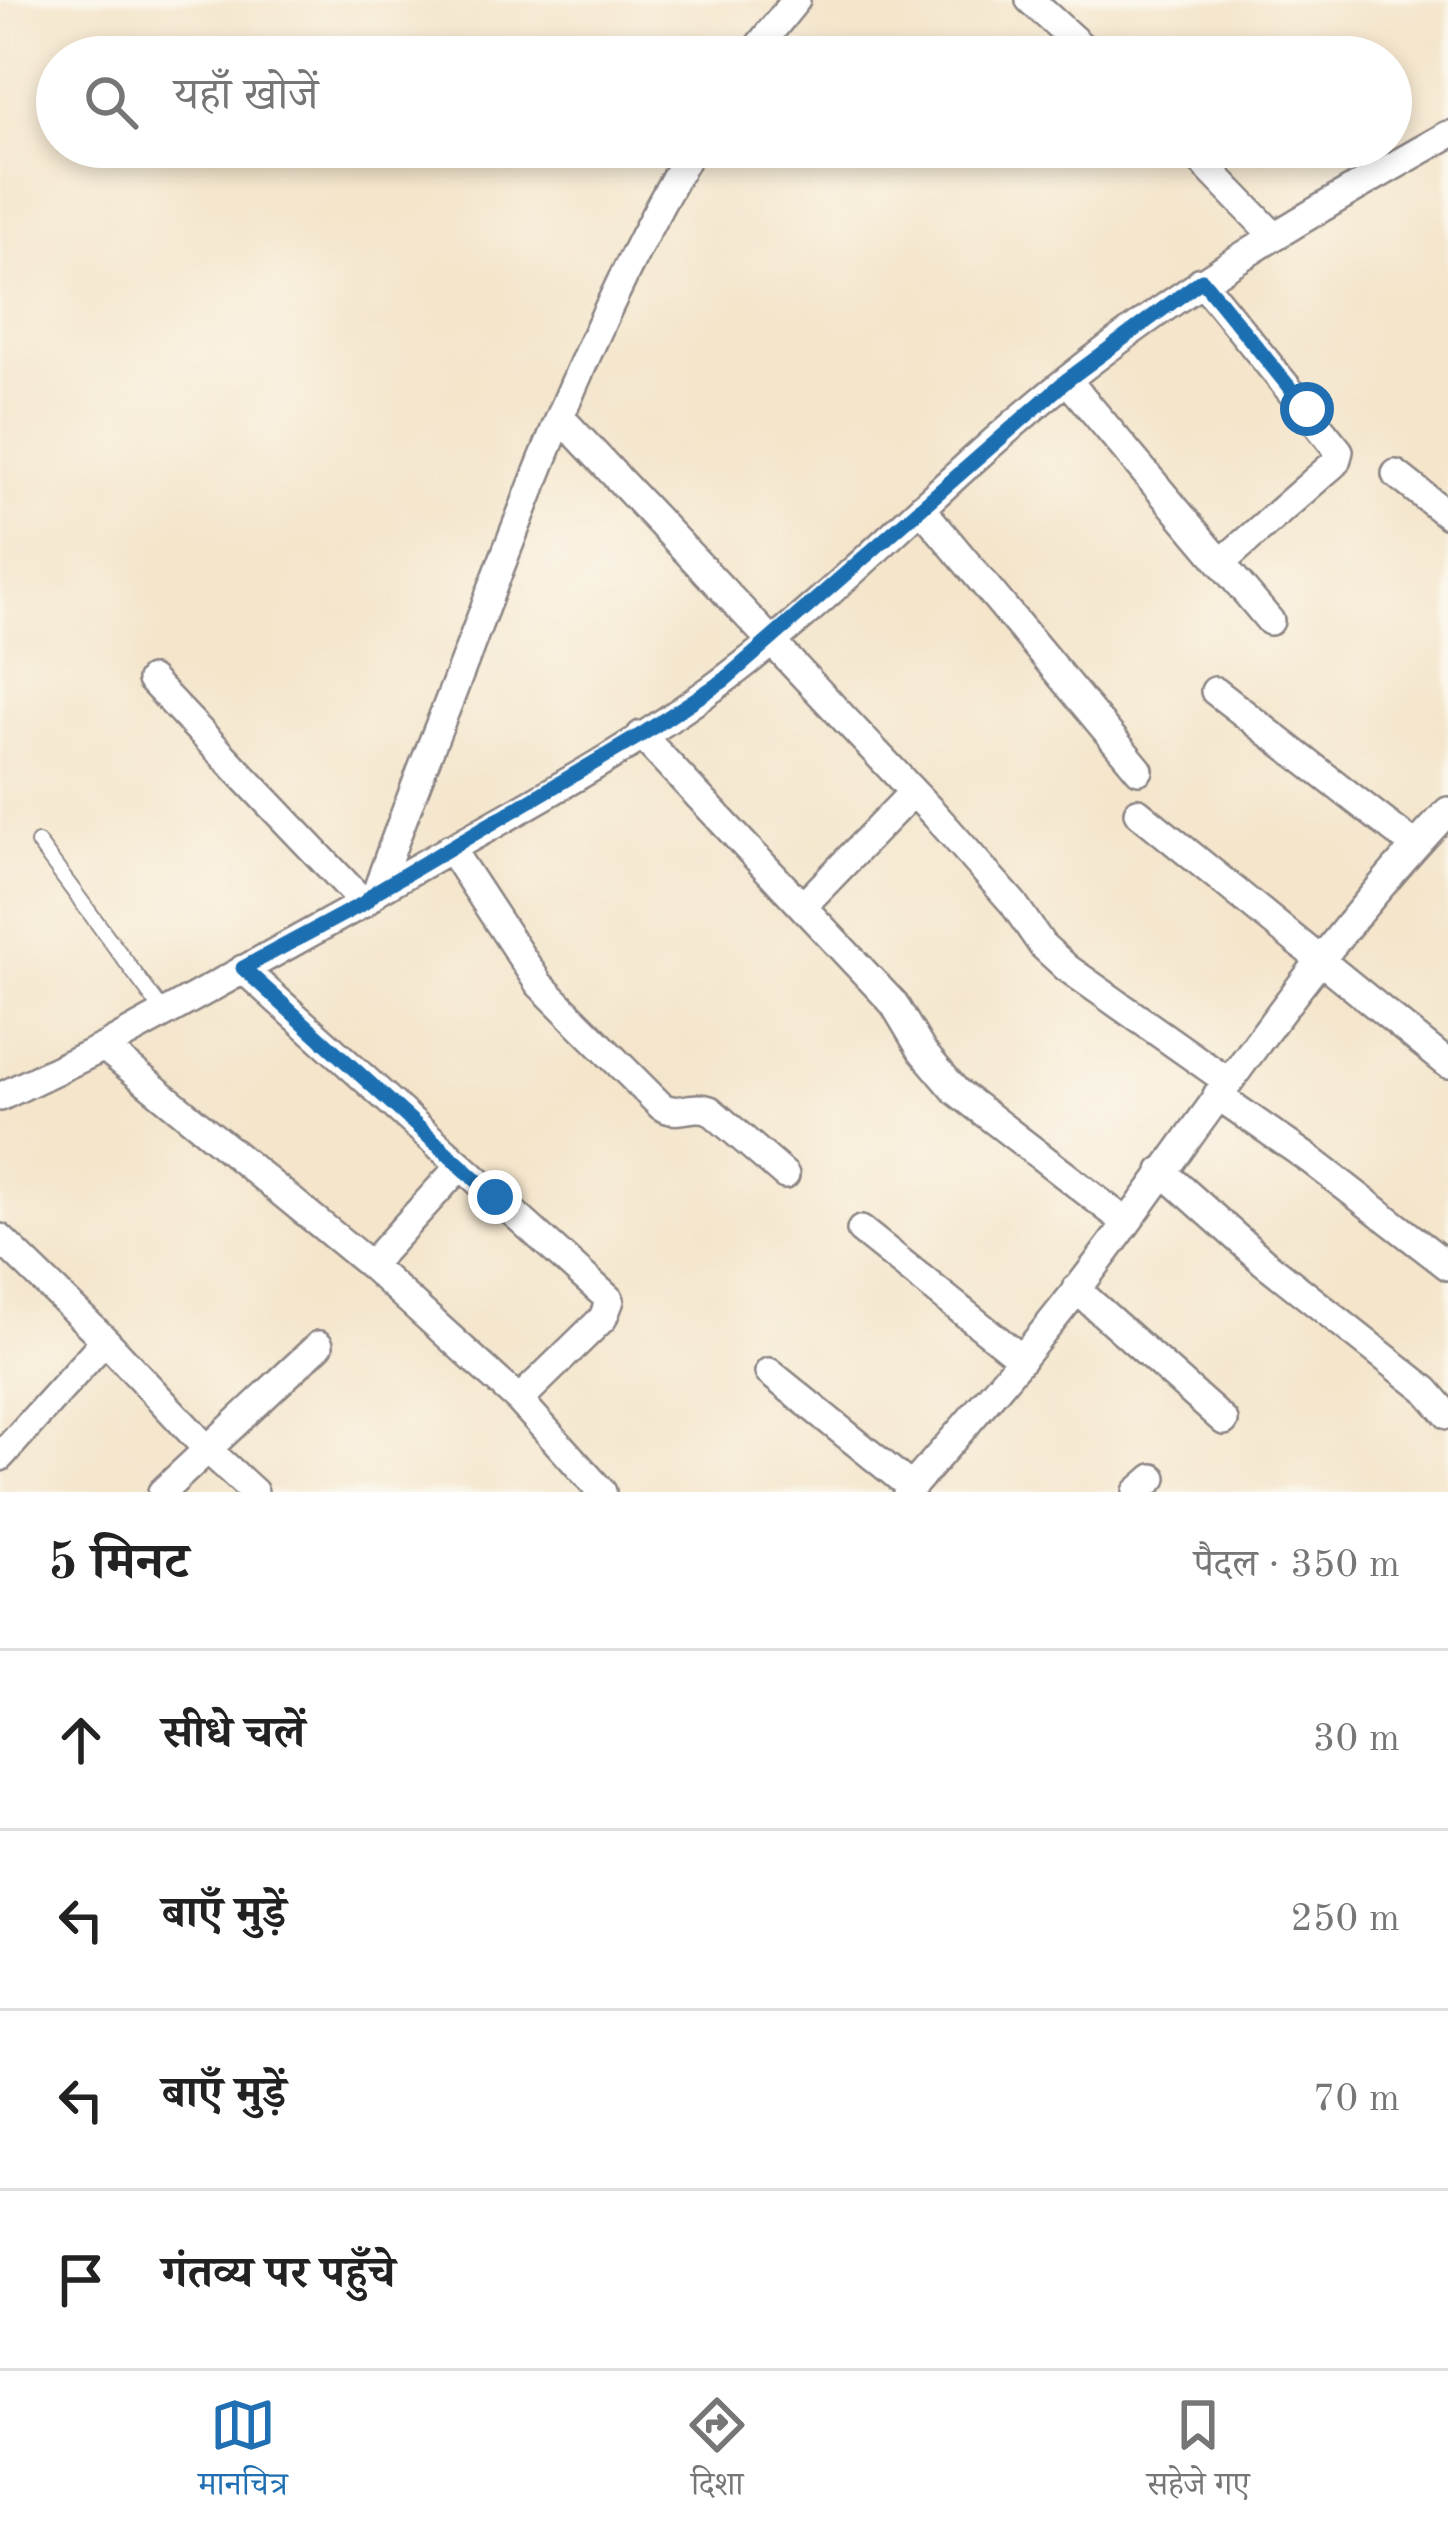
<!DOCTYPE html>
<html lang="hi">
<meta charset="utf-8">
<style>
:root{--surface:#fff;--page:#f6f6f6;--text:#222;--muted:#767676;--line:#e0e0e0;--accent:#1f6fb2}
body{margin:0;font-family:"Old Standard TT","Noto Serif Devanagari",serif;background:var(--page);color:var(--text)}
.stop{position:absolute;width:36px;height:36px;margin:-27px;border:9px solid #1f6fb2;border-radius:50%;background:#fff}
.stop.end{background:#1f6fb2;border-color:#fff;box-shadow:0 3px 12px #0008}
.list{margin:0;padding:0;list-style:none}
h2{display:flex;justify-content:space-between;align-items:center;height:156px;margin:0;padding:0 48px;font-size:51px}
h2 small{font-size:39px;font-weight:400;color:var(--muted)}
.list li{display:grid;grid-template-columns:78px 1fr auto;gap:36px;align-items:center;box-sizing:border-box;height:180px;padding:0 48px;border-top:3px solid var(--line)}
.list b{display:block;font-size:45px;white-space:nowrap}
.list em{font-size:39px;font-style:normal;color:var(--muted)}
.icon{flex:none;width:66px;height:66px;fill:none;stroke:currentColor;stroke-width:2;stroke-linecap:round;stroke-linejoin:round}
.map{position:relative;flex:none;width:1448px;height:1492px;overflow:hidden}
.search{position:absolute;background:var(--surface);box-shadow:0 6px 18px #0003;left:36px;right:36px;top:36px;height:132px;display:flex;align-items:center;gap:30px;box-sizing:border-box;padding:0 42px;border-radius:66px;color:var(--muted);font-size:45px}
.sheet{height:876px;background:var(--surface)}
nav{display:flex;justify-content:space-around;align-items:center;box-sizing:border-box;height:168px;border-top:3px solid var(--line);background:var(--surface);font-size:33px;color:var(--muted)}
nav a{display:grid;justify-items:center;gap:6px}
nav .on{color:var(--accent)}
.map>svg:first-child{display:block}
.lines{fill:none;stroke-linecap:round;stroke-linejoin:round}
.service-casing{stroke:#8b8483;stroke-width:18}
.minor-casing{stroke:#8b8483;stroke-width:32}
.service{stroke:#fff;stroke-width:14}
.minor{stroke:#fff;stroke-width:27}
.route{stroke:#1f6fb2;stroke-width:15}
</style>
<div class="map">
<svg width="1448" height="1492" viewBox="0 0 1448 1492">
<rect width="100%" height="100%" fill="#fbf7ec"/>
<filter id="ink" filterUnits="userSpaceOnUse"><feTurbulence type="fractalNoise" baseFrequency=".00833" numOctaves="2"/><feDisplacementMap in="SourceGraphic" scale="24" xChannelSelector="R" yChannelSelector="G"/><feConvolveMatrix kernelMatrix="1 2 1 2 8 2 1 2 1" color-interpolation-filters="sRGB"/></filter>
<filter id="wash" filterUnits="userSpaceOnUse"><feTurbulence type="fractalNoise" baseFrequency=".004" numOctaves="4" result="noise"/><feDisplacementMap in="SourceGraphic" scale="48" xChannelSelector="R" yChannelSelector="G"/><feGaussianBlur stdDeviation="2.7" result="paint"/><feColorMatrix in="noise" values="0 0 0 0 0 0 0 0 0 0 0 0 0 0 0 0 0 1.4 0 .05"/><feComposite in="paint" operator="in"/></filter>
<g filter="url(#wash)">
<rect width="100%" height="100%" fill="#f4e5cb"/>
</g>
<g filter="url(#ink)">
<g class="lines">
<defs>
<path id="service" d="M38,843L164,1013"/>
<path id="minor" d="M1030,0L1093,57
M750,57L796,0
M1188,147L1272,234
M1201,281L1339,451L1336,462L1221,563
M1067,380L1270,621
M561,418L935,815L1013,903L1042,945L1067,968L1227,1081
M1396,474L1448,515
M921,508L1139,770
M151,680L364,903
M1215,691L1415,846
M641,735L894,1004L922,1051L956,1091L1127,1223
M1138,812L1448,1064
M450,848L539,984L661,1106C678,1117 692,1103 710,1110L785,1175
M377,891C406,804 443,720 475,633C538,468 602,300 693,147
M804,905L913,792
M243,969L610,1300L603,1318L519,1400
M104,1047L370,1265L519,1400L602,1492
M1217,1095L1312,1161L1448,1266
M0,1097L104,1047L364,903L377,891C493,823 618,760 725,679C846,588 948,474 1067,380C1186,285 1315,210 1448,135
M1162,1171L1264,1262L1426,1390L1448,1415
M861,1230L1022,1359
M0,1238L105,1340L0,1457
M370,1265L460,1166
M1076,1289L1224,1421
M105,1340L206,1448L254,1492
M769,1372L911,1487
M162,1492L319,1345
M907,1492C984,1405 1059,1317 1127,1223C1229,1082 1328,938 1448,811
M1137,1492L1153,1478"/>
</defs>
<use href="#service" class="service-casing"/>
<use href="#minor" class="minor-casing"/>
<use href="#service" class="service"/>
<use href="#minor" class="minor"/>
</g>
</g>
<g class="lines" filter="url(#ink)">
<path class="route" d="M495,1197L243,968L364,903L377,891L641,735L723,681L1067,380L1202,280L1307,409"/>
</g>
</svg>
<div class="stop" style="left:1307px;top:409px"></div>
<div class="stop end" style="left:495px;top:1197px"></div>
<div class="search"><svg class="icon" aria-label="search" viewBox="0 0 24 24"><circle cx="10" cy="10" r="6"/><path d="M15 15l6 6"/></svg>यहाँ खोजें</div>
</div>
<section class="sheet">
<h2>5 मिनट<small>पैदल · 350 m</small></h2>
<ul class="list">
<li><svg class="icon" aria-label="ahead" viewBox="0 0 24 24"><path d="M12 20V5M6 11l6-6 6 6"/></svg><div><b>सीधे चलें</b></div><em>30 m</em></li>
<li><svg class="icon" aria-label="left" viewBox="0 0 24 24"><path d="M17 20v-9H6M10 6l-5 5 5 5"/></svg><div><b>बाएँ मुड़ें</b></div><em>250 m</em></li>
<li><svg class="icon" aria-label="left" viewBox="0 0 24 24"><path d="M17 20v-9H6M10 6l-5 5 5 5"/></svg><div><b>बाएँ मुड़ें</b></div><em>70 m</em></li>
<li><svg class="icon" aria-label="arrive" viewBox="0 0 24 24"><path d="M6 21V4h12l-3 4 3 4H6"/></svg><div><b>गंतव्य पर पहुँचे</b></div></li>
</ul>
</section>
<nav>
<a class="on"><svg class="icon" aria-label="map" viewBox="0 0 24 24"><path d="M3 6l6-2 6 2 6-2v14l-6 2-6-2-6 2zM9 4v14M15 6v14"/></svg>मानचित्र</a>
<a><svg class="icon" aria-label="directions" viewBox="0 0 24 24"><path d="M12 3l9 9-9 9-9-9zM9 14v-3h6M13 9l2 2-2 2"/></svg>दिशा</a>
<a><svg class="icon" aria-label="saved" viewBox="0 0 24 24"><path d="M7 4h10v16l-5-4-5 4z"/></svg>सहेजे गए</a>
</nav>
